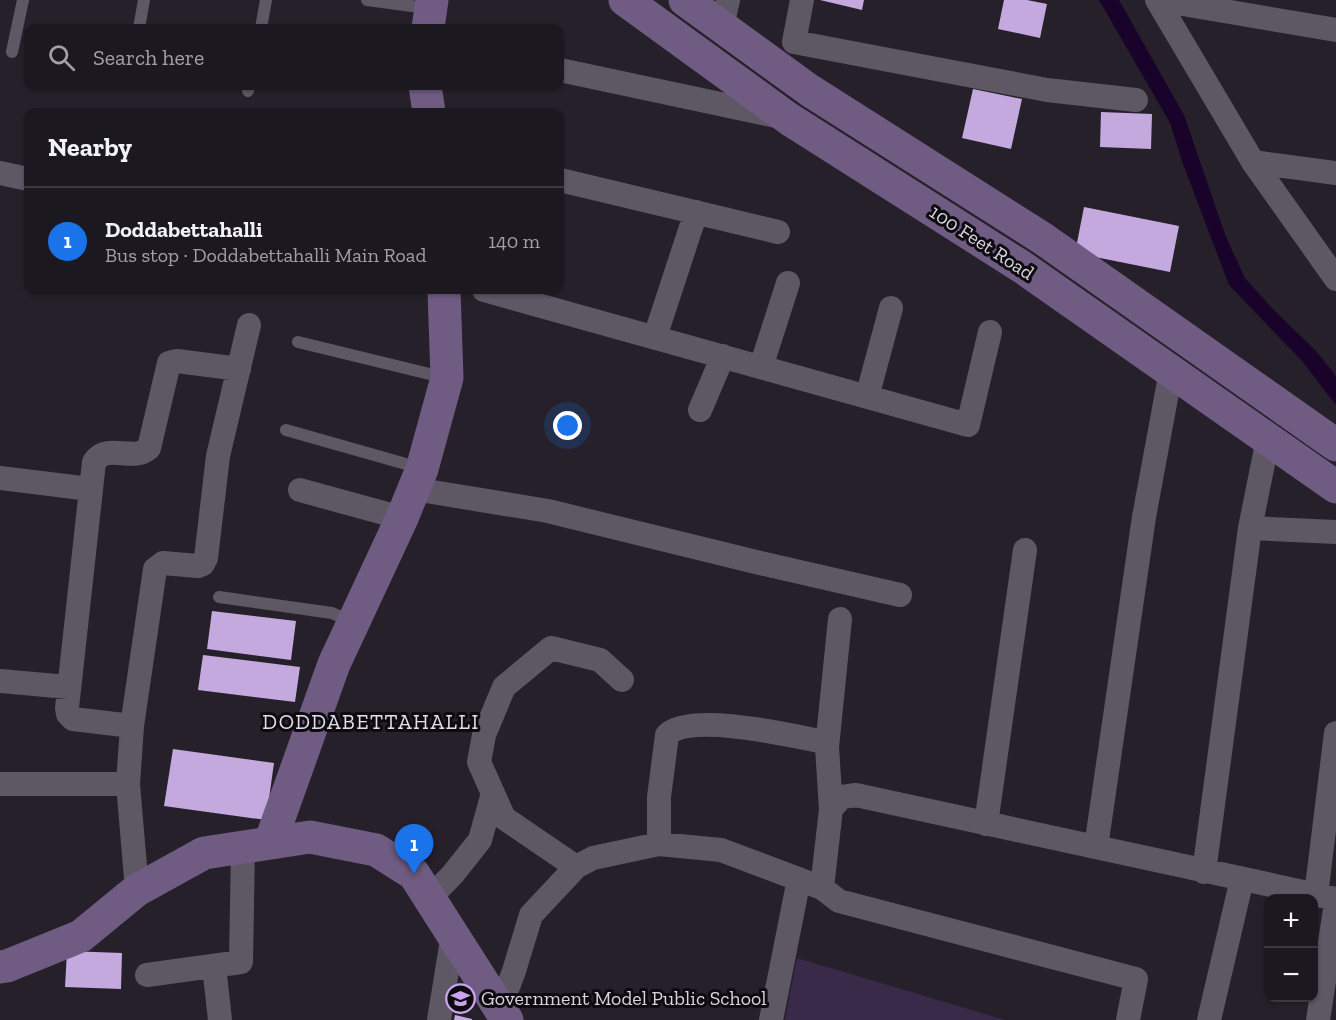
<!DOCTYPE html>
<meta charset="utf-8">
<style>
:root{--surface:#1c1820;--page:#29252d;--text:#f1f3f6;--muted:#a0a0a5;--line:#3a373e;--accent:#1a73e8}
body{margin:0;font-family:"Zilla Slab",serif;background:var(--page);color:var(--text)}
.controls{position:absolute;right:18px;bottom:18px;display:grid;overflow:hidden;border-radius:12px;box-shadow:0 2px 4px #0004}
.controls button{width:54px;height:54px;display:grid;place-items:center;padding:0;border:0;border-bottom:2px solid var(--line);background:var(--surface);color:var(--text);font:30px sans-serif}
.you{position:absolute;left:568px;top:426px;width:21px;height:21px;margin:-15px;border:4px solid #fff;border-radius:50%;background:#1a73e8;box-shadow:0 0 0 9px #1a73e833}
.badge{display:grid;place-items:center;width:39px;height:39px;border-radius:50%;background:var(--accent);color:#fff;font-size:20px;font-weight:700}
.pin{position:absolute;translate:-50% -50px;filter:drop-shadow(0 2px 3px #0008)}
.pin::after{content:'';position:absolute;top:32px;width:21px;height:18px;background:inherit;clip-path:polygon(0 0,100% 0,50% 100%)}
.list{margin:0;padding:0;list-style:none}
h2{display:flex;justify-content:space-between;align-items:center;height:78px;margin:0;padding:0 24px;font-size:26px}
h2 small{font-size:20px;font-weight:400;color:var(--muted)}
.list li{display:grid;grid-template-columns:39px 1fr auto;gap:18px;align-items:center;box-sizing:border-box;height:108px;padding:0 24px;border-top:2px solid var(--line)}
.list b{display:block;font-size:22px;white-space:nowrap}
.list p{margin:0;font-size:20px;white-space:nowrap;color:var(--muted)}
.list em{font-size:20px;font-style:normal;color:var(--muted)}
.icon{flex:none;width:33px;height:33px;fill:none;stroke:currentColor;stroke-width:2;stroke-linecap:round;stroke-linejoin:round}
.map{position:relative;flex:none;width:1336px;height:1020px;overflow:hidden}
.search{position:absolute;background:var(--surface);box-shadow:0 2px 4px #0004;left:24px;top:24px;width:540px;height:66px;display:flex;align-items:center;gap:15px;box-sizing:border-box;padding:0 21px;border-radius:12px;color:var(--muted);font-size:22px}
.panel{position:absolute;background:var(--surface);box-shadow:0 2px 4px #0004;left:24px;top:108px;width:540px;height:186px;border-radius:12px}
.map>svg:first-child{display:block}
.green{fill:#3a2a4a}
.water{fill:#1a032b}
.building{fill:#c3a9de}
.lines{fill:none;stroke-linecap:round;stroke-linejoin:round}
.lane{stroke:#5e5865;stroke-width:12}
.street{stroke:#5e5865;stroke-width:24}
.secondary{stroke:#705c83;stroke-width:33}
.labels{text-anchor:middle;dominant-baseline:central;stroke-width:6;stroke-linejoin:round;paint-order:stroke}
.street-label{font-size:20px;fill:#d7d4dc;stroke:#0d0b10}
.poi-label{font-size:20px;fill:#d7d4dc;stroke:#0d0b10;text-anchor:start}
.neighbourhood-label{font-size:21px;letter-spacing:1.5px;fill:#e4ddec;stroke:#0d0b10}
</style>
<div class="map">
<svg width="1336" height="1020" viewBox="0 0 1336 1020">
<rect width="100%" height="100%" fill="#26202b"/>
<path class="green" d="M797,958L1005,1020H785Z"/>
<path class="water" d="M1099,0H1119L1184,115L1226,237L1245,278L1272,308L1316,351L1333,372L1336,377V405L1302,361L1229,285L1183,164L1170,123Z"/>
<path class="building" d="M820,0H864L862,10Z
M1004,0H1027L1047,4L1040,38L998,29Z
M973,89L1022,99L1011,149L962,138Z
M1101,112L1152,114L1151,149L1100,147Z
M1084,207L1179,226L1170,272L1075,253Z
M212,611L296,621L291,660L207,649Z
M203,655L300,667L295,702L198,690Z
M173,749L274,763L266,820L164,806Z
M67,951L122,953L121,989L65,987Z
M455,1015L472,1019V1020H454Z"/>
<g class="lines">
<path class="lane" d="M367,0L412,6
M139,28L144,0
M261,28L266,0
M12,52L23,0
M248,91L249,86
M298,342L446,378
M286,430L420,468
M219,597L332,613L352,622"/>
<path class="street" d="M802,0L794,42L1047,90L1136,100
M1157,0L1253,162L1336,279
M1159,0L1336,30
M722,27L728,0
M560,70L781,117
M1253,162L1336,173
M0,173L28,179
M560,180L778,232
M484,290L968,425L990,332
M655,337L696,212
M761,367L788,283
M867,397L891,308
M700,410L723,356
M0,478L90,489
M414,489L548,511L760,563L900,595
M300,490L402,518
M1250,528L1336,532
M0,681L68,687
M132,726L155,569L163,563L198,566L203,564L206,558L218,456L249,325
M827,747L840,619
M0,784H128
M986,824L1025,550
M659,844V797L667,735C690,712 789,735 820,741L827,747L831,809
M1096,847L1144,517L1171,371
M576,867L504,818L479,762L484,735L504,687L551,648L600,660L622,680
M1204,872L1250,528L1268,439
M137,890L128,784L132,726L73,719L68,714L67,708L94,462C107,442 133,463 149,448L169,363L177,361L239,369
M1316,895L1336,733
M430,898L453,874L480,840L493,793
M214,966L220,1020
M147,975L241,962L243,847
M500,1008L514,971L531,915L576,867L593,858L659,844L721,850L822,888
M439,1020L453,934
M771,1020L799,879
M1128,1020L1136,979L839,901L822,888L831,809L842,797L856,795L1336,899
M1209,1020L1242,879
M1318,1020L1336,903"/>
<path class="secondary" d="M625,0L789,119L1022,267L1336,487
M685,0L809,90L1042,238L1336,445
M428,28L432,0
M425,86L429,112
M270,843L334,664L402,518L422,469L447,378L444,290
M0,967L7,966L81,936L137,890L204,853L310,837L376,850L414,874L507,1020"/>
</g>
<defs>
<symbol id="school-ring" viewBox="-11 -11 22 22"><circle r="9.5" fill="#0d0b10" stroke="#c9a5ee" stroke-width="1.5"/><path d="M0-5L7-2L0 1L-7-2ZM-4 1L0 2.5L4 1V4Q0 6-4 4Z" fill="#c9a5ee"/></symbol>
</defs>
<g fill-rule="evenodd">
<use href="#school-ring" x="444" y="982" width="33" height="33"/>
</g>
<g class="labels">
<g class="street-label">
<text transform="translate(982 242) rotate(33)">100 Feet Road</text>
</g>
<g class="poi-label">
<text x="481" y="998">Government Model Public School</text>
</g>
<g class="neighbourhood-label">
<text x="371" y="721">DODDABETTAHALLI</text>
</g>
</g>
</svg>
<div class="controls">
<button>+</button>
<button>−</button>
</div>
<div class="you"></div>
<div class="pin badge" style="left:414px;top:874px">1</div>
<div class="search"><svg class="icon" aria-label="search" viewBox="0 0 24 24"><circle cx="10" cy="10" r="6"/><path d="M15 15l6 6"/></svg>Search here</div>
<section class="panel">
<h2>Nearby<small></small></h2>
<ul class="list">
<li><span class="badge">1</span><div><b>Doddabettahalli</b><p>Bus stop · Doddabettahalli Main Road</p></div><em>140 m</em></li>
</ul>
</section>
</div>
